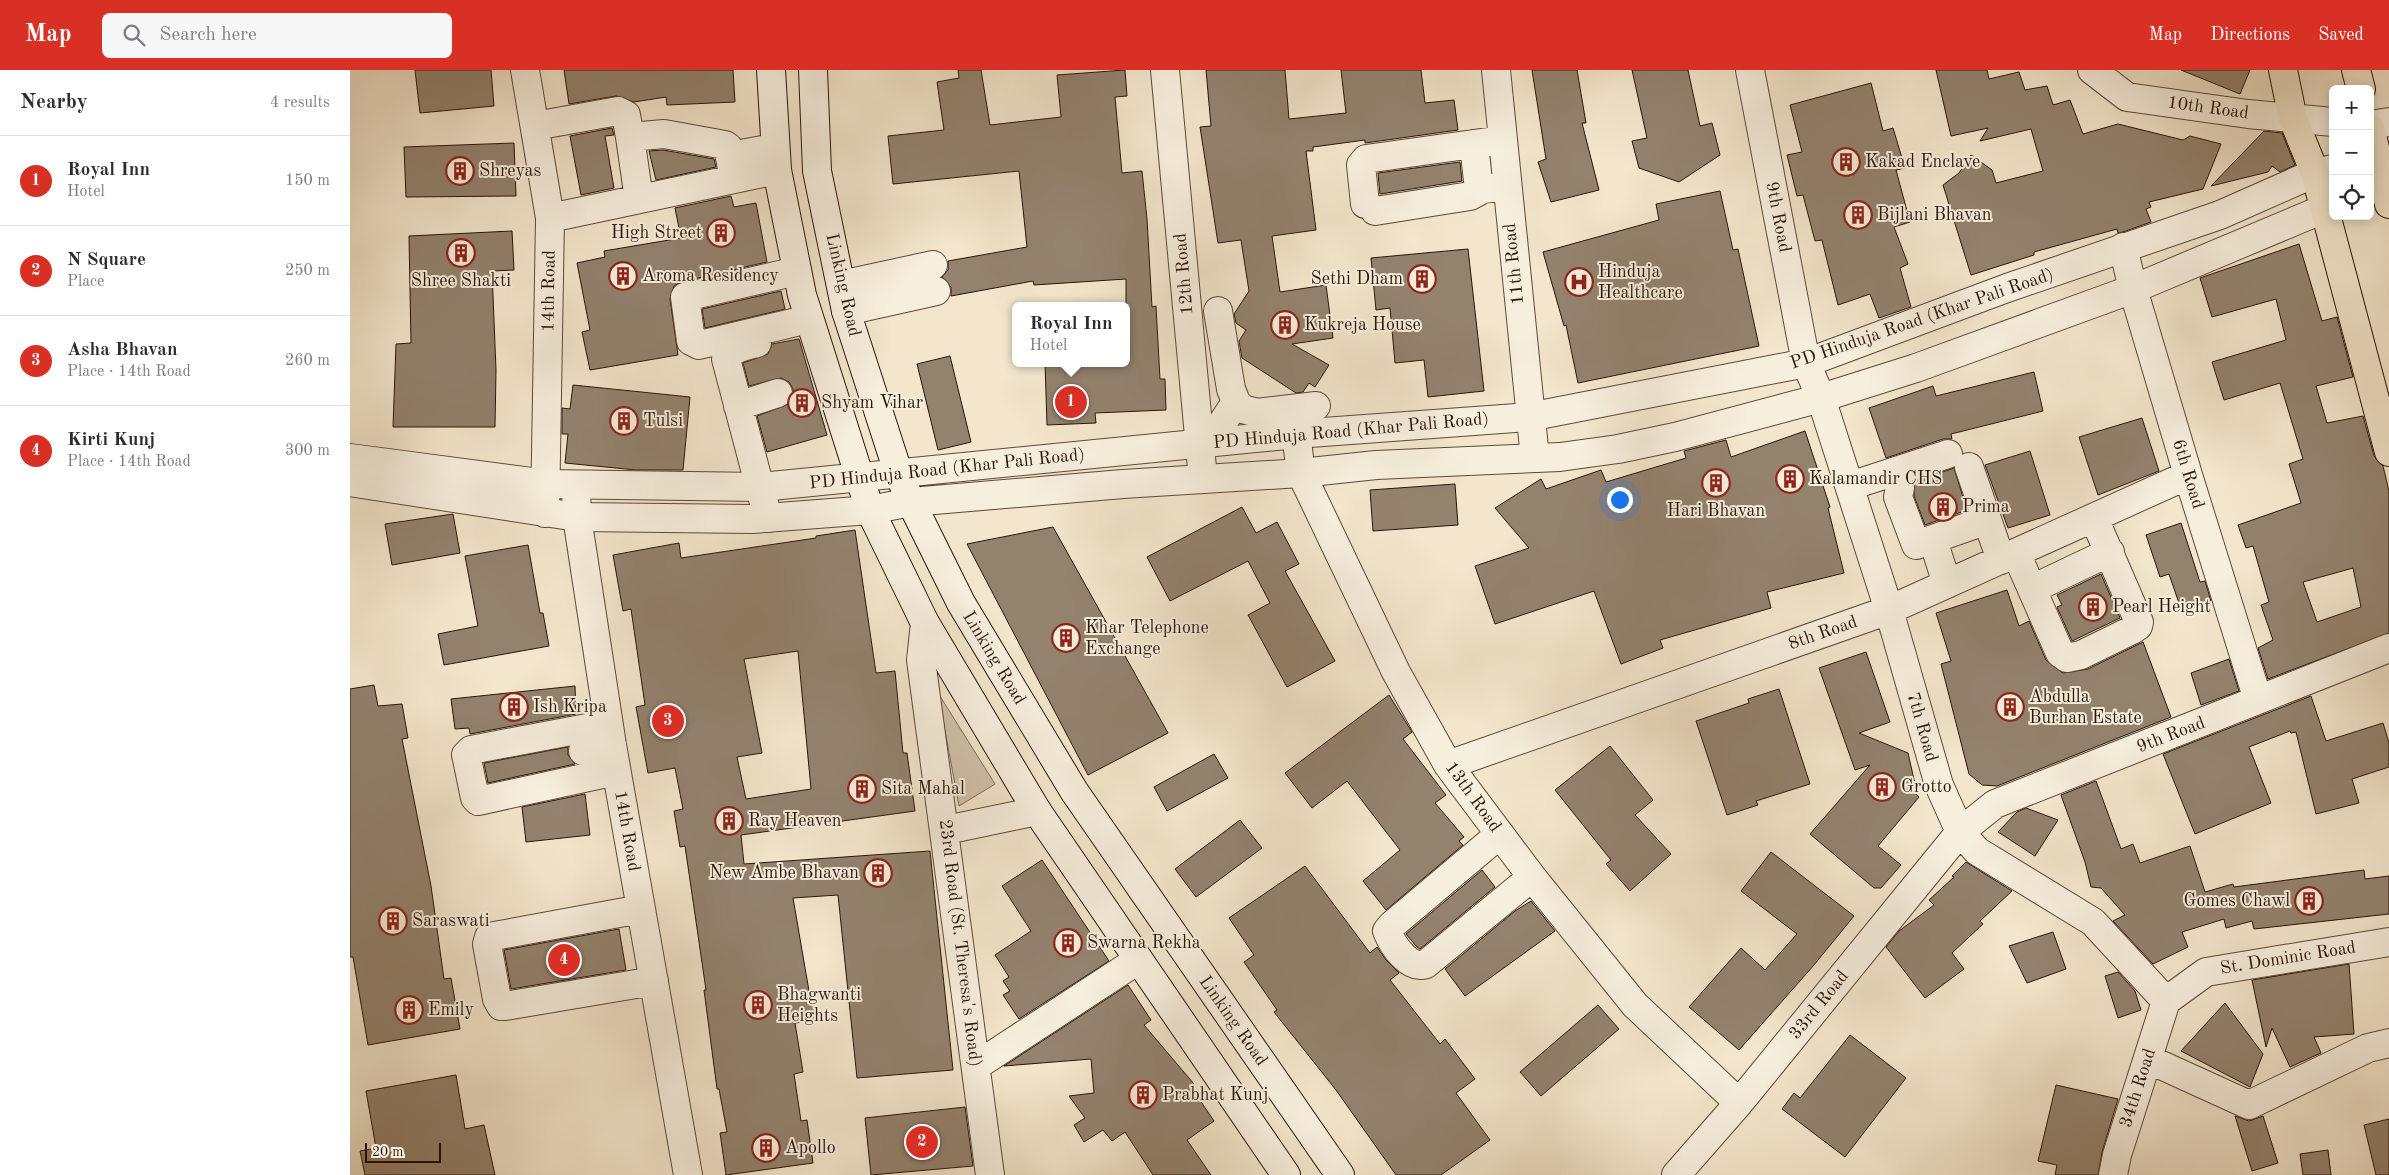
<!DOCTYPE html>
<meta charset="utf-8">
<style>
:root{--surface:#fff;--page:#f7f7f7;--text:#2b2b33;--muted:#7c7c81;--line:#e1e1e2;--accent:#d93025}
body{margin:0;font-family:"Old Standard TT",serif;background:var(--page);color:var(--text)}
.controls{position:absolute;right:15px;top:15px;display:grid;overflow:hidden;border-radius:8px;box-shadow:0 2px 12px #0003}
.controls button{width:45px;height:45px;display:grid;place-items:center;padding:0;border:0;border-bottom:1px solid var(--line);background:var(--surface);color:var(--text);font:25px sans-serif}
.scale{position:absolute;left:15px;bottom:12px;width:76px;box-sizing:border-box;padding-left:5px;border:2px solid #2a1509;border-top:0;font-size:14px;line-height:18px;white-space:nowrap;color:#2a1509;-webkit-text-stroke:4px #f7efde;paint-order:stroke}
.you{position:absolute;left:1269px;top:429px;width:18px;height:18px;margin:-12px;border:4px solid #fff;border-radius:50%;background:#1a73e8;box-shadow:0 0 0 8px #1a73e833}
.badge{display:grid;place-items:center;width:32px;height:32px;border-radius:50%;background:var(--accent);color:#fff;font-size:16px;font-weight:700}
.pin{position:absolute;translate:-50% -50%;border:2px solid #fff;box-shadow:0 1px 5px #0006}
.popup{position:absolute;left:662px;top:232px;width:118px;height:65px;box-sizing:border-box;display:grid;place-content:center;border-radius:8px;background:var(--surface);filter:drop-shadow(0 1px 4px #0005);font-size:16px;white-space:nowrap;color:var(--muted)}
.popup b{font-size:19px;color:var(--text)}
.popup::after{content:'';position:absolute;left:50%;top:100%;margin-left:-10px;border:10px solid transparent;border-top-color:var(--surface)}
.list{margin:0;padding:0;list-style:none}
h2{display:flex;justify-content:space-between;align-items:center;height:65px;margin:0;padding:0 20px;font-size:21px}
h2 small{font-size:16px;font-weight:400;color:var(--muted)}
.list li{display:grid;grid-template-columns:32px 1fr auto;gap:15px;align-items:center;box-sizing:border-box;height:90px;padding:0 20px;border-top:1px solid var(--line)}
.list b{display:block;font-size:19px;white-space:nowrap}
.list p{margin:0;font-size:16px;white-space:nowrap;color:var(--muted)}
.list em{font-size:16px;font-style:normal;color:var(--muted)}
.icon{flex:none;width:28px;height:28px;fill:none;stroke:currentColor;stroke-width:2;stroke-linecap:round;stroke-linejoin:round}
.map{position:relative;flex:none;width:2039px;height:1105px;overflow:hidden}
header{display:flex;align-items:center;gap:30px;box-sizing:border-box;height:70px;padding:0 25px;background:var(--accent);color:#fff}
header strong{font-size:24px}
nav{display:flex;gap:28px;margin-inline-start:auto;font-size:18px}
.search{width:350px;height:45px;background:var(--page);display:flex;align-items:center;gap:12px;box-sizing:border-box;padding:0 18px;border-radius:8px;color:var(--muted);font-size:19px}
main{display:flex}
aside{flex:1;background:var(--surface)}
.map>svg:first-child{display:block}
.green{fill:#d1c2ab;stroke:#7e6c5a}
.building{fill:#93826e;stroke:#2a1509;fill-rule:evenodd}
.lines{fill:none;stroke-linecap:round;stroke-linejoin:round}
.minor-casing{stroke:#5c493a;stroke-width:30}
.tertiary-casing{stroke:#5c493a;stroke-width:30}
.secondary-casing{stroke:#2a1509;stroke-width:30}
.primary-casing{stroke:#2a1509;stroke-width:30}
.minor{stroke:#f7efde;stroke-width:28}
.tertiary{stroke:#f7efde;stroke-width:28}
.secondary{stroke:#f7efde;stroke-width:28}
.primary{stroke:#f3e6cc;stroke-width:28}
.labels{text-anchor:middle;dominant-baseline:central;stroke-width:4;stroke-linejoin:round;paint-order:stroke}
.street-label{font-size:18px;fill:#2a1509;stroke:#f7efde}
.poi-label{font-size:18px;fill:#2a1509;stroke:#f7efde;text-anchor:start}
</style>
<header>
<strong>Map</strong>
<div class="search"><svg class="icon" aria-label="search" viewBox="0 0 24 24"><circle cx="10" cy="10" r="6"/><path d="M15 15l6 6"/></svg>Search here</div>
<nav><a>Map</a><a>Directions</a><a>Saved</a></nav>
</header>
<main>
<aside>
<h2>Nearby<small>4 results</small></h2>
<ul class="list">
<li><span class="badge">1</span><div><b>Royal Inn</b><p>Hotel</p></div><em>150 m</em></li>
<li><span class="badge">2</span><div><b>N Square</b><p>Place</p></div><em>250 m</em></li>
<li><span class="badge">3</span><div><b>Asha Bhavan</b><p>Place · 14th Road</p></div><em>260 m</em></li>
<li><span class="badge">4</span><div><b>Kirti Kunj</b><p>Place · 14th Road</p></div><em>300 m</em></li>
</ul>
</aside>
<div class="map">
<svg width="2039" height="1105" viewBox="0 0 2039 1105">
<rect width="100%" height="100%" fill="#f3e6cc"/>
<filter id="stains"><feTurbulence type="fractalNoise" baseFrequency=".004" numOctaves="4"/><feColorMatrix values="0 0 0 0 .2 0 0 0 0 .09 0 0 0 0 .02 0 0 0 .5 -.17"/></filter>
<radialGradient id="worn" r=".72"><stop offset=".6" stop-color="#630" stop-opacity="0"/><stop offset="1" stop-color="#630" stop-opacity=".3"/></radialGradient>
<path class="green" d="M588,623L645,714L609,736Z"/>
<path class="building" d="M65,0H141L144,36L70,43Z
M214,0H383L385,32L317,35L316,27L284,32L266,26L219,34Z
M608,0H631L640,55L711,47L707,5L775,0L777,26L765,27L772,103L792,101L797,149L802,237L806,236L810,309H815L816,340L745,343L746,353L697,355L695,293H776V209L684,215L683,211L601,226V217L592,207L598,200V191L677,177L669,101L543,114L538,66L594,60L587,12L609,8Z
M856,0H935L939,49L996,43L991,0H1071L1075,33L1104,30L1108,60L1015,73V70L963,77V81H956L966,160L922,166L930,222L976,215L983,268L942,274L979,295L965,317L959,313L953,322L946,323L892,288L889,271L896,260L886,253L884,244L899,221L891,170L868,173L850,57L861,56Z
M1182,0H1227L1236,53H1232L1249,120L1201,132L1188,92L1196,89Z
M1282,0H1338L1350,56L1362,53L1370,85L1329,112L1289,98L1282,71L1297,68Z
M1586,0H1637L1639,9L1669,2L1675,20L1697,16L1703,35L1720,30L1733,64L1768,54L1833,70L1840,66L1871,74L1853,119L1799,132L1801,137L1796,139L1801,152L1773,162L1768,163L1767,159L1684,182V185L1621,205L1593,115L1609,103L1621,85L1642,100L1646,113L1693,101L1681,59L1630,71L1638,58L1601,66Z
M1831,0H1900L1890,24Z
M1521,13L1533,61L1543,58L1555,98L1546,100L1560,152L1544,157L1558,194L1550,198L1561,237L1529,248L1520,224L1488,235L1472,170L1465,171L1453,125L1447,126L1437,85L1452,82L1440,35Z
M262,58L264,65L255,66L264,118L231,125L220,66Z
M1914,61L1932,63L1945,95L1930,102L1922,96L1918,102L1861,116Z
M164,73L166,126L56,127L54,77Z
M313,80L364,89L366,97L306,110L299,81Z
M1110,92L1112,111L1030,124L1028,103Z
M1370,121L1383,180L1388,179L1409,276L1228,313L1216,255L1214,256L1193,182L1309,150L1306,134Z
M381,126L384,137L406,133L417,192L331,212L324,216L320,229L328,285L240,300L232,262L240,260L227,193L255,187L254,181L331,168L325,138Z
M162,161L164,200L142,201L146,300L145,357H43L46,274L61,273L59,166Z
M1949,174L1972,251L1987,247L2003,307L1966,316L1977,353L2013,346L2024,386L2033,396L2039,421V563L1918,609L1908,578L1923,570L1911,535L1919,532L1903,476L1896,478L1888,455L1951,433L1939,394L1953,389L1930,313L1874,330L1862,292L1936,270L1926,229L1862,247L1850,208ZM2003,498L2011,537L1967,552L1953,512Z
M1118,179L1134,321L1078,327L1074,290L1045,293L1040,238L1026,240L1021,188Z
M431,221L435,239L355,258L352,239Z
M449,269L477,365L417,382L407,346L439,334L443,327V319L439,312L431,308L399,316L393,293L418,284L422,274Z
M600,286L621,372L588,380L567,294Z
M1684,302L1693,341L1601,364L1602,369H1593L1536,388L1519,338L1583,316L1586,326Z
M223,315L340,327L333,400H286L215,393L218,364H212V338L220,339Z
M1792,348L1809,401L1748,425L1729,367Z
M1455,361L1480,437L1478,438L1494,503L1417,522L1421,538L1310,570L1313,578L1271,594L1244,521L1145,554L1125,496L1179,478L1145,438L1191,409L1196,419L1251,400L1256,412L1336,388L1334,381L1376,370L1381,387Z
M1680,381L1700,445L1658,458L1635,395Z
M1604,398L1617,440L1575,455L1564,426V412Z
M1105,414L1108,455L1023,461L1020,420Z
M892,437L906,463L927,452L949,494L935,501L985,591L937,617L898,545L920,533L898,491L820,531L797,487Z
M103,444L110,483L42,495L35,454Z
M1831,453L1850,512L1855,511L1861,531L1832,542L1819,504L1810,507L1796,465Z
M703,457L818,663L738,705L617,474Z
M505,460L526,603L545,601L553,683H557L565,741L391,765L394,794L580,781L603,1000L507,1008L488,825L443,828L459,921H462L468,950L445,953L453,1002L444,1004L451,1051L457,1050L463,1093L376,1105L370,1063L377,1062L369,1019H367L354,920H356L335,776L330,777L324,741L333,739L325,698L298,703L286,637L295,635L281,539L273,541L263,485L329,473L331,488L466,468V466ZM448,581L461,719L396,729L387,687L412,683L394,589Z
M178,475L190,543H193L199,576L94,595L88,564L128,556L115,486Z
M1751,504L1770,548L1722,571L1707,537L1712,535L1707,525Z
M1657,520L1669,556L1679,551L1696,590L1713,603L1738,599L1793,572L1821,647L1647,716L1632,715L1619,704L1591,594L1601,591L1586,543Z
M1516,582L1540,652L1509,663L1558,683L1565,714L1561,719L1569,727L1528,776L1551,795L1531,818H1524L1460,764L1520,695L1505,700L1469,598Z
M1879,589L1889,621L1851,635L1841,603Z
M24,615L28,636L52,634L58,668L52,669L81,816L94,909L101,908L110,959L18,975L3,887H0V619Z
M225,616L226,644L120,664L119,658L105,659L101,629Z
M1429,619L1460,714L1406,731L1408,735L1377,745L1346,651L1399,633L1398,629Z
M1039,625L1062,662L1053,669L1096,725L1085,733L1114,767L1109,771L1113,775L1036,840L1013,811L1050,780L997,711L962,738L935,703Z
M1961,626L1976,671L2033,653L2039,673V697L2002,709L2009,733L1966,744L1946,662L1941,663L1940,661L1899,677L1921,733L1845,764L1813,684Z
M1260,676L1303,730L1285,745L1321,784L1280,821L1256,794L1261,790L1205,720Z
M218,677V685L225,694L138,713L134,693Z
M864,684L878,708L817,741L804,717Z
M1746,711L1771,779L1783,774L1790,793L1840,776L1855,822L1883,814L1884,817L2014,800L2015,809L2039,806V844L1904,859L1902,851L1876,858L1874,849L1832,862L1838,877L1803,894L1763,851L1775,845L1751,818L1741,817L1735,792L1711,725Z
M235,724L240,765L176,772L172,737Z
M1676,738L1708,750L1685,786L1648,762L1667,742Z
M890,750L912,778L846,827L825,799Z
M1421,782L1504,846L1464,895L1389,980L1339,937L1391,878L1415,900L1447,864L1391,821Z
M692,790L759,891L669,949L653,925L660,921L653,911L659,907L645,885L681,861L652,816Z
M1616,792L1662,821L1630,851L1633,854L1602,883L1614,899L1575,928L1536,877L1549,861L1584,835L1579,830L1604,807L1602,806Z
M955,796L1020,883L1027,877L1036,890L1049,903L1040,910L1090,974L1095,969L1125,1009L1106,1023L1140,1070L1091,1105H1046L986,1020L924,942L927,940L894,892L904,885L879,848Z
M1132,800L1145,817L1070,879L1067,877L1056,864Z
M1181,831L1205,861L1115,926L1095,899L1165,841Z
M269,859L276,900L161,919L154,880Z
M1703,862L1716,899L1677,913L1659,876Z
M1999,894L2004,964L1964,967L1971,983L1940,997L1922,958L1916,977L1902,910Z
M1768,902L1785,921L1791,940L1768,948L1755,906Z
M778,915L801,950L794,955L844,1014L841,1017L864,1051L837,1070L861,1105H803L775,1062L762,1071L753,1060L734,1072L724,1055L735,1048L719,1026L744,1023L741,989L654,996Z
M1875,933L1913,984L1900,1017L1831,981Z
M1248,935L1269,959L1191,1026L1170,1002Z
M1500,965L1556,1008L1495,1087L1432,1039L1444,1023L1450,1028Z
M106,1005L115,1059L134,1055L145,1105H15L10,1081L26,1078L16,1021Z
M1706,1015L1768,1029L1752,1082L1748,1105H1705L1707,1095L1688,1091Z
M615,1037L623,1096L521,1105L515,1048Z
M1885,1046L1899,1051L1913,1046L1928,1093L1902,1101Z
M2039,1049V1105H2026L2014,1055Z
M1978,1080L1981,1105H1953L1950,1084Z"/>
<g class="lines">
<defs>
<path id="minor" d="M175,0L200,148L195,443
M815,0L853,409
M1146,0L1185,388
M1400,0L1456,293L1471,328L1539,540L1589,715L1610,762L1627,781L1743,852L1816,931
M1742,0L1777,27L1898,44L1983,52
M185,56L268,41L276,45L280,67
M1124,74L1129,120
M380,86L424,78
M289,129L280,67L314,64L375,75L378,77L384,109
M1015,134L1011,95L1016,89L1152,70
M1025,141L1120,126L1133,119L1156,116
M200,148L427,100
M1773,177L1783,219L1838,405L1908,630
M447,201L335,227L341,271L349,275L459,249
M491,215L583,195
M496,241L586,221
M868,241L881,319L886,332L893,339L907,343L966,336
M407,273C397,276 381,278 376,289L418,448
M388,336L428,323
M946,364L951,403L1046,602L1098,695L1182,807L1285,935L1389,1033
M860,372L886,332
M1619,397L1651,490
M226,416L227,447L262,675L338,1105
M1500,416L1598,384
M1550,418L1548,427L1566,475L1623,455
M1583,470L1597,514
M1666,483L1710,583L1717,588L1731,585L1782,560L1788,556L1789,552L1744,448
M1682,519L1760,482
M575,553L571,590L640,1105
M258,654L121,680L116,685L117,689L125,728L128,731L266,701
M233,681L262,675
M1098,695L1539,540L1838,405
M596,760L687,741
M1150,764L1042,855L1037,861C1043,876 1059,900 1076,894L1182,807
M291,839L139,867L137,874L147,929L151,936H155L304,911
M1816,931L1856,902L2039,872
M1798,989L1899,1035L2018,978L2039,973
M626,996L788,890
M1326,1105L1389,1033L1610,762L1645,734L2039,578
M1763,1105L1767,1085L1816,931"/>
<path id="tertiary" d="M2020,55L2039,52
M0,388L197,414L411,417L946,364L1179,347L1456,293L1657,218L1870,145L1965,103L1983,99
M0,412L227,447L402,449L520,440L561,432L773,414L951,403L1026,395L1210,387L1268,379L1325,367L1471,328L1566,298L1783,219L1983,135"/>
<path id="secondary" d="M421,0L427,100L452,225L520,440L575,553L687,741L936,1105
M463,0L467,101L496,241L548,402L561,432L611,533L724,721L990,1105"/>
<path id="primary" d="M1933,0L1943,49L1965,103L2039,382
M2006,0L2011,19
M2020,58L2039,134"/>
</defs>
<use href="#minor" class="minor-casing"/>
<use href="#tertiary" class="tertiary-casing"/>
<use href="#secondary" class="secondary-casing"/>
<use href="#primary" class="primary-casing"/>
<use href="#minor" class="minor"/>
<use href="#tertiary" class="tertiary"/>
<use href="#secondary" class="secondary"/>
<use href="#primary" class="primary"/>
</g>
<defs>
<symbol id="building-ring" viewBox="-11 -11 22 22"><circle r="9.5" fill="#f7efde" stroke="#8f2418" stroke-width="1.5"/><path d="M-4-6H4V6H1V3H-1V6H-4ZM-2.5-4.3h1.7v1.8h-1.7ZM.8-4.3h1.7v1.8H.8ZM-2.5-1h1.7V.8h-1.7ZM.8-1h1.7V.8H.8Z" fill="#8f2418"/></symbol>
<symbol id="hospital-ring" viewBox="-11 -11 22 22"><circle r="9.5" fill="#f7efde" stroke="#8f2418" stroke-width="1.5"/><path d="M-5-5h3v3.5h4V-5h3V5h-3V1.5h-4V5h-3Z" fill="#8f2418"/></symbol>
</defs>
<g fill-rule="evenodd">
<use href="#building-ring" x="1480" y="76" width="32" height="32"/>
<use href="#building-ring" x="94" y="85" width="32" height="32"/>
<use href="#building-ring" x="1492" y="129" width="32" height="32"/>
<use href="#building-ring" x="355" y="147" width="32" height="32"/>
<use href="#building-ring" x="95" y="167" width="32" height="32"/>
<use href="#building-ring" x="257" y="190" width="32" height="32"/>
<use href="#building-ring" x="1056" y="193" width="32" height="32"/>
<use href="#hospital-ring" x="1213" y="196" width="32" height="32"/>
<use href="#building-ring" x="919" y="239" width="32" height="32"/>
<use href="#building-ring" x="436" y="317" width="32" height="32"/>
<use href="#building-ring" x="258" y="335" width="32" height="32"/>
<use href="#building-ring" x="1424" y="393" width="32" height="32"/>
<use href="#building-ring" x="1350" y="397" width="32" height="32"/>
<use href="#building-ring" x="1577" y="421" width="32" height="32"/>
<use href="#building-ring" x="1727" y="521" width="32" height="32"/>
<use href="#building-ring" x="700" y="552" width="32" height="32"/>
<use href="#building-ring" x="148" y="621" width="32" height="32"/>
<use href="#building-ring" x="1644" y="621" width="32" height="32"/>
<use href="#building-ring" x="1516" y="701" width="32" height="32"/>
<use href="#building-ring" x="496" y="703" width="32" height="32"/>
<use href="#building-ring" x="363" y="735" width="32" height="32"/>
<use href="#building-ring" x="512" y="787" width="32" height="32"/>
<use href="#building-ring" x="1943" y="815" width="32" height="32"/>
<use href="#building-ring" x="27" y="835" width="32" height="32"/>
<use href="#building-ring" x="702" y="857" width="32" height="32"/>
<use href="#building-ring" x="392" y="919" width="32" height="32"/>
<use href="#building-ring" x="43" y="924" width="32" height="32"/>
<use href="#building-ring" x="777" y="1009" width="32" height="32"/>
<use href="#building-ring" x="400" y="1062" width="32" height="32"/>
</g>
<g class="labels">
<g class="street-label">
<text transform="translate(1858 38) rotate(8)">10th Road</text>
<text transform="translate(1428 147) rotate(79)">9th Road</text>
<text transform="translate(1164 194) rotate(-96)">11th Road</text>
<text transform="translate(834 204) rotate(-95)">12th Road</text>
<text transform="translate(493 215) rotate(77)">Linking Road</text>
<text transform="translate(199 221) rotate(-89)">14th Road</text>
<text transform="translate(1572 249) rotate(-19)">PD Hinduja Road (Khar Pali Road)</text>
<text transform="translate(1001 361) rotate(-5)">PD Hinduja Road (Khar Pali Road)</text>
<text transform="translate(597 399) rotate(-6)">PD Hinduja Road (Khar Pali Road)</text>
<text transform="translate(1838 404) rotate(73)">6th Road</text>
<text transform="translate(1473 563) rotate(-19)">8th Road</text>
<text transform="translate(644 588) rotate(59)">Linking Road</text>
<text transform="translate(1572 657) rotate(74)">7th Road</text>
<text transform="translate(1821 665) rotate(-21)">9th Road</text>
<text transform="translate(1123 727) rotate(54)">13th Road</text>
<text transform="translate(277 761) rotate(80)">14th Road</text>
<text transform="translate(610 873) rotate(83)">23rd Road (St. Theresa's Road)</text>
<text transform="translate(1938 888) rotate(-9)">St. Dominic Road</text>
<text transform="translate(1469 935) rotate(-51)">33rd Road</text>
<text transform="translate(883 951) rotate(55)">Linking Road</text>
<text transform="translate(1788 1018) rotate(-72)">34th Road</text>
</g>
<g class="poi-label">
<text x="1515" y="92">Kakad Enclave</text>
<text x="129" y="101">Shreyas</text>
<text x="1527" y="145">Bijlani Bhavan</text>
<text x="352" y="163" text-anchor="end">High Street</text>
<text x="1248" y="202">Hinduja<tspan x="1248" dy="21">Healthcare</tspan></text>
<text x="292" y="206">Aroma Residency</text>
<text x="1053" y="209" text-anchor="end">Sethi Dham</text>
<text x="111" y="211" text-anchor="middle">Shree Shakti</text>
<text x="954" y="255">Kukreja House</text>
<text x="471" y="333">Shyam Vihar</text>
<text x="293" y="351">Tulsi</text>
<text x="1459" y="409">Kalamandir CHS</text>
<text x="1612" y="437">Prima</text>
<text x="1366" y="441" text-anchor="middle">Hari Bhavan</text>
<text x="1762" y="537">Pearl Height</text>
<text x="735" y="558">Khar Telephone<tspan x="735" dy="21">Exchange</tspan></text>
<text x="1679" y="627">Abdulla<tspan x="1679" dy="21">Burhan Estate</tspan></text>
<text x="183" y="637">Ish Kripa</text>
<text x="1551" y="717">Grotto</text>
<text x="531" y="719">Sita Mahal</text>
<text x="398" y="751">Ray Heaven</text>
<text x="509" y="803" text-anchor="end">New Ambe Bhavan</text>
<text x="1940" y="831" text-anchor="end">Gomes Chawl</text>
<text x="62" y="851">Saraswati</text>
<text x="737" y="873">Swarna Rekha</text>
<text x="427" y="925">Bhagwanti<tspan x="427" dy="21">Heights</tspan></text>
<text x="78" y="940">Emily</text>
<text x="812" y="1025">Prabhat Kunj</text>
<text x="435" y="1078">Apollo</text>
</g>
</g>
<rect width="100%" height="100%" filter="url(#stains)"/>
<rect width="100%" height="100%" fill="url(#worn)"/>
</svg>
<div class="controls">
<button>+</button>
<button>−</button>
<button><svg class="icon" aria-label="locate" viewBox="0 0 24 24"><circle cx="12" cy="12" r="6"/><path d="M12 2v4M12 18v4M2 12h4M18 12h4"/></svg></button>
</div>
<div class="scale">20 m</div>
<div class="you"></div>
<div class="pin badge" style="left:721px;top:332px">1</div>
<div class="popup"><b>Royal Inn</b>Hotel</div>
<div class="pin badge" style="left:572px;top:1072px">2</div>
<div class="pin badge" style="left:318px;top:651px">3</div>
<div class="pin badge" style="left:214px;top:890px">4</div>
</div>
</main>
